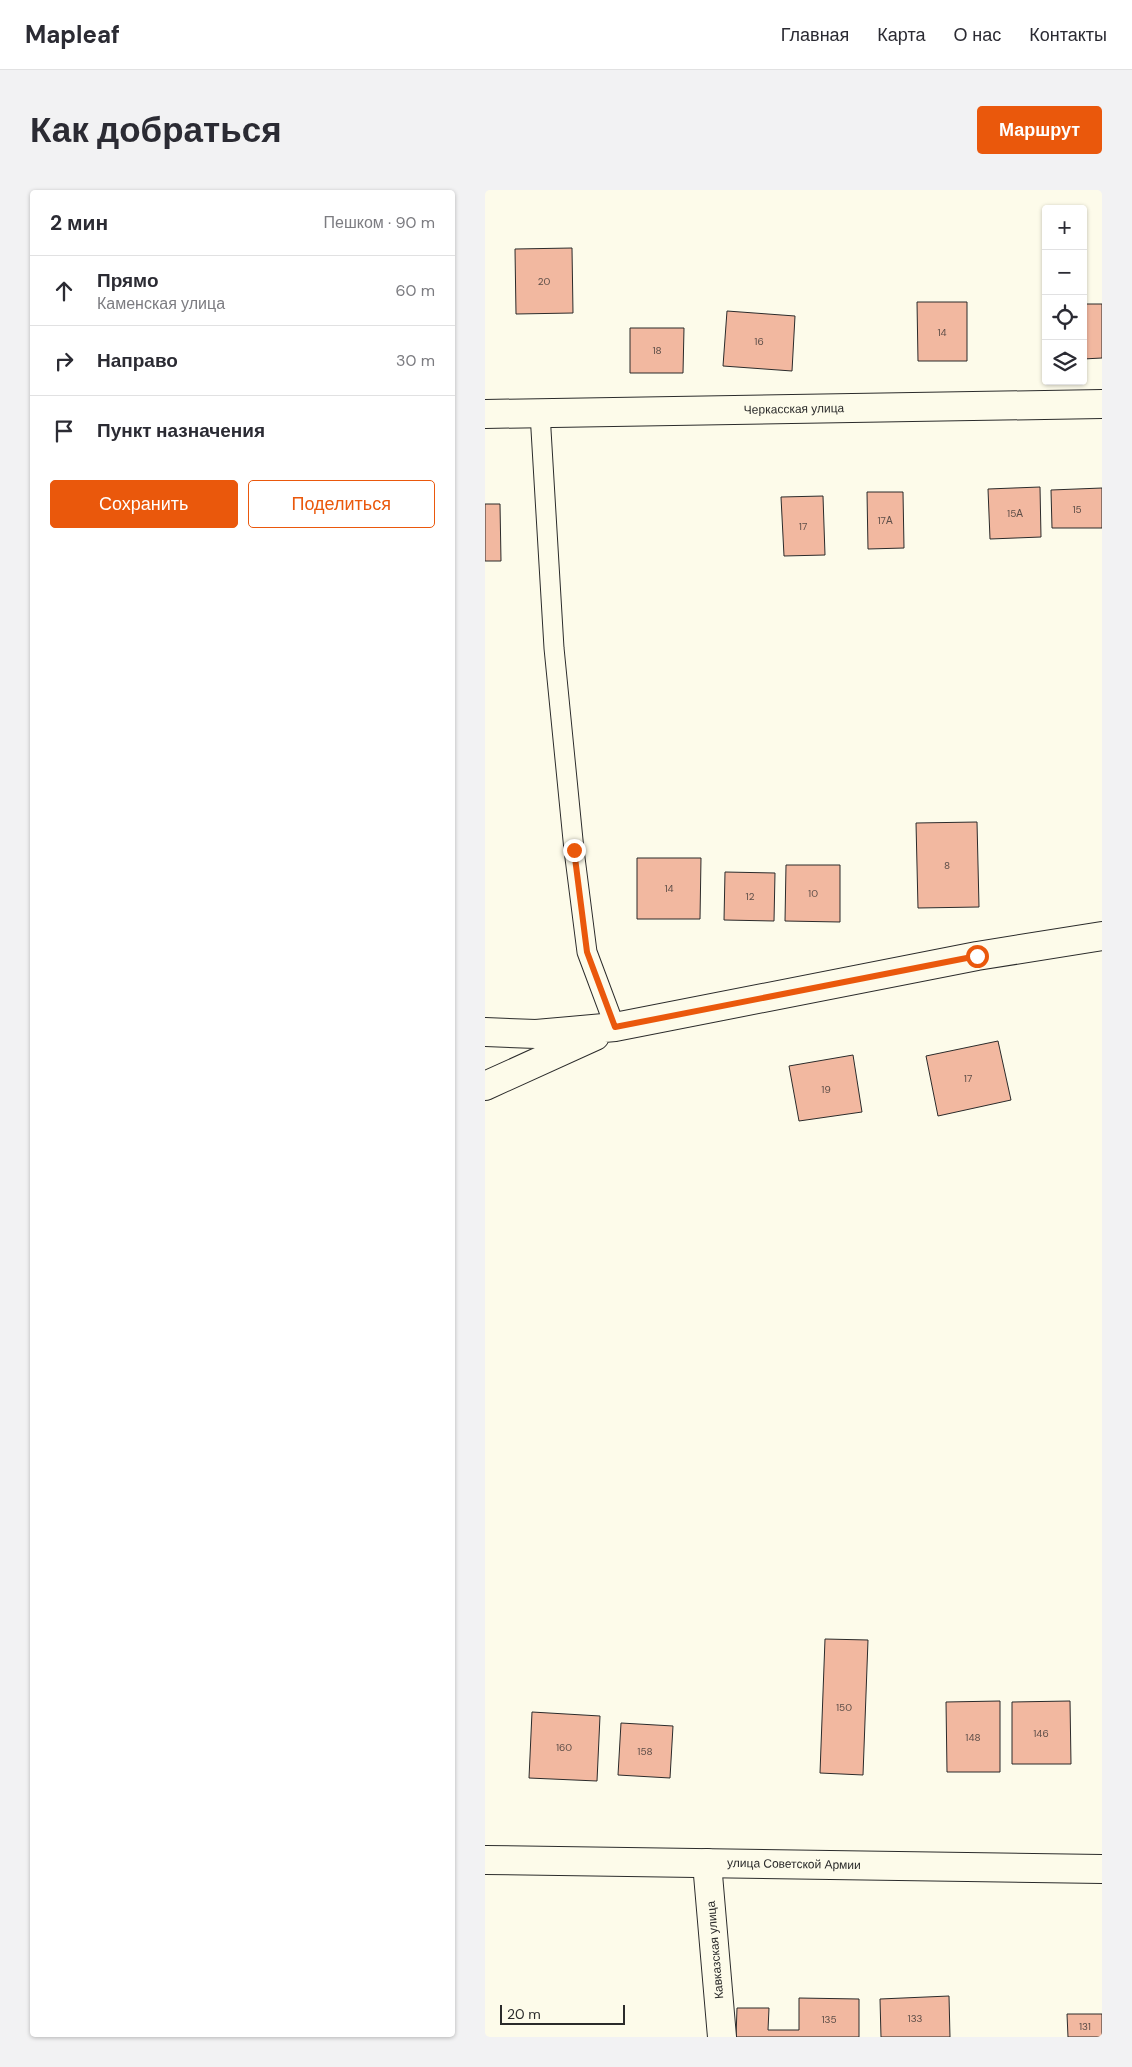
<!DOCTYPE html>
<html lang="ru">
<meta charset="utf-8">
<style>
:root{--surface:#fff;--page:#f2f2f3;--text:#2b2b33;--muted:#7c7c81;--line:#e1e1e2;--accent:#ea580c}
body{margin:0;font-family:"DM Sans",sans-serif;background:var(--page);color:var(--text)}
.controls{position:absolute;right:15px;top:15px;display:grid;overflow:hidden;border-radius:5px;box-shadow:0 1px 4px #0004}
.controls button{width:45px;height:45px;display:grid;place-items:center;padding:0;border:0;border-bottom:1px solid var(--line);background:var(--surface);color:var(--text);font:25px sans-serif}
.scale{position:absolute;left:15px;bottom:12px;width:125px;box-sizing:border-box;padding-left:5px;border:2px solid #2b2b2b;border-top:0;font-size:14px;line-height:18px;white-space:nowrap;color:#2b2b2b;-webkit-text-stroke:4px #fdfbea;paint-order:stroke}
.stop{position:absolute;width:15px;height:15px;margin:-11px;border:4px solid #ea580c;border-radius:50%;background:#fff}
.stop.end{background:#ea580c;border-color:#fff;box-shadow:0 1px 5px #0008}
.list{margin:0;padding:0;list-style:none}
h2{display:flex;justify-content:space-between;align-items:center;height:65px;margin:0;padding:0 20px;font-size:21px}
h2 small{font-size:16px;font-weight:400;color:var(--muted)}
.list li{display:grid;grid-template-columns:32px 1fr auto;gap:15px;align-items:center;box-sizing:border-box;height:70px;padding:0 20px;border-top:1px solid var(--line)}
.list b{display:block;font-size:19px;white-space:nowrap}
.list p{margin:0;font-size:16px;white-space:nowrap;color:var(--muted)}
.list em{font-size:16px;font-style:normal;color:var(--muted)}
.actions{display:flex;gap:10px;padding:15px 20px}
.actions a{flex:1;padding:11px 0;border:1px solid var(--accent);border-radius:5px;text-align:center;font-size:18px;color:var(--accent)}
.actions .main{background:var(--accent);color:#fff}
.icon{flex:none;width:28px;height:28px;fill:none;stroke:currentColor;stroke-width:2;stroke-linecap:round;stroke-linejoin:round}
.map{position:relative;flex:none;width:617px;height:1847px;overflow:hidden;border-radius:5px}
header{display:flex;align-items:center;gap:30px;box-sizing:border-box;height:70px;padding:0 25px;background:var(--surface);border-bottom:1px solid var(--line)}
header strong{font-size:24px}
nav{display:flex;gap:28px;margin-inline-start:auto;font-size:18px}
.intro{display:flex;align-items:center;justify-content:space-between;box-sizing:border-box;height:120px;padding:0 30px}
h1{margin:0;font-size:35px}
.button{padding:12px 22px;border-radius:5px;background:var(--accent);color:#fff;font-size:18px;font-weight:700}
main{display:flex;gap:30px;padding:0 30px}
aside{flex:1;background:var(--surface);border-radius:5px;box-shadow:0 1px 4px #0004}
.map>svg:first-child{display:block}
.building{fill:#f2b8a0;stroke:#2b2b2b}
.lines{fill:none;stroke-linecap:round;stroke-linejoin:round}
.lane-casing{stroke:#2b2b2b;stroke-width:21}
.street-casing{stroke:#2b2b2b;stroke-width:30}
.secondary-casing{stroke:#2b2b2b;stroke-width:30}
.lane{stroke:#fdfbea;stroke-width:19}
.street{stroke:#fdfbea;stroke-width:28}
.secondary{stroke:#fdfbea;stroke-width:28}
.route{stroke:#ea580c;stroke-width:6}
.labels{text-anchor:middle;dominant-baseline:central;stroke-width:4;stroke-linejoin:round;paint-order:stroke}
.number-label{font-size:10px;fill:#5d4e48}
.street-label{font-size:12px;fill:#2b2b2b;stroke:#fdfbea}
</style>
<header>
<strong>Mapleaf</strong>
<nav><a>Главная</a><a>Карта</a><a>О нас</a><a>Контакты</a></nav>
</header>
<div class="intro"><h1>Как добраться</h1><a class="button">Маршрут</a></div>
<main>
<aside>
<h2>2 мин<small>Пешком · 90 m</small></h2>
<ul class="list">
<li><svg class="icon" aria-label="ahead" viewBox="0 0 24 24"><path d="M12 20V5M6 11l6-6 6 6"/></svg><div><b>Прямо</b><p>Каменская улица</p></div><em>60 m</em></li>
<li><svg class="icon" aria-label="right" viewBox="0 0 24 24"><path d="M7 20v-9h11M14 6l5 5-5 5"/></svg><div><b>Направо</b></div><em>30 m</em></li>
<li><svg class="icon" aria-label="arrive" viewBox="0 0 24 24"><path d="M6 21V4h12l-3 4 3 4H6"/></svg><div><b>Пункт назначения</b></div></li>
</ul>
<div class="actions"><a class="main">Сохранить</a><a>Поделиться</a></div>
</aside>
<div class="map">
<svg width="617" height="1847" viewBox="0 0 617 1847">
<rect width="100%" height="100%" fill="#fdfbea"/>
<path class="building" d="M87,58L88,123L31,124L30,59Z
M432,112H482V171H433Z
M598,114H617V168L598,169Z
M242,121L310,126L307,181L238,176Z
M145,138H199L198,183H145Z
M555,297L556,347L505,349L503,299Z
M617,298V338H567L566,300Z
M382,302H418L419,358L383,359Z
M338,306L340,365L299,366L296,307Z
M0,314H15L16,371H0Z
M492,632L494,717L433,718L431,633Z
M152,668H216L215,729H152Z
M301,675H355V732L300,731Z
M240,682L290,683L289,731L239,730Z
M513,851L526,910L453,926L441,866Z
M368,865L377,922L314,931L304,876Z
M340,1449L383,1450L378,1585L335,1583Z
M515,1511V1582H462L461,1512Z
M585,1511L586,1574H527V1512Z
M47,1522L115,1526L112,1591L44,1588Z
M136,1533L188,1536L185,1588L133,1585Z
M464,1806L465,1847H396L395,1809Z
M314,1808L374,1809V1847H251L252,1818H284L283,1840H314Z
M582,1824H617V1847H583Z"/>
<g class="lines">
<defs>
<path id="lane" d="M55,223L69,458L89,660L102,762L130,837"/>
<path id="street" d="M0,224L617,214
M0,842L51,844L130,837L492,766L617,746
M0,896L110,846
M222,1673L237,1847"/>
<path id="secondary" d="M0,1670L617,1679"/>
</defs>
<use href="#lane" class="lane-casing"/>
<use href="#street" class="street-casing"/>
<use href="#secondary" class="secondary-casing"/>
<use href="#lane" class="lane"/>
<use href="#street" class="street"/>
<use href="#secondary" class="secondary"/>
</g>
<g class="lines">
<path class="route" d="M89,660L102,762L130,837L492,766"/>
</g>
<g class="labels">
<g class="number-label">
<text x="59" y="91">20</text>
<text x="457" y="142">14</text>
<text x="274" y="151">16</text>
<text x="172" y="160">18</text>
<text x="592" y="319">15</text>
<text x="530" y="323">15А</text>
<text x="400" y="330">17А</text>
<text x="318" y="336">17</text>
<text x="462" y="675">8</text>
<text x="184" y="698">14</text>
<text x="328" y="703">10</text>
<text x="265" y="706">12</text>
<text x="483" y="888">17</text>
<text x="341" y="899">19</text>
<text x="359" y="1517">150</text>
<text x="556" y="1543">146</text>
<text x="488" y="1547">148</text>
<text x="79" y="1557">160</text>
<text x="160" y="1561">158</text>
<text x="430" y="1828">133</text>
<text x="344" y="1829">135</text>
<text x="600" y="1836">131</text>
</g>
<g class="street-label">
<text transform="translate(309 219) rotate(-1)">Черкасская улица</text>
<text transform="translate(309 1674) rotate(1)">улица Советской Армии</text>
<text transform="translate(230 1760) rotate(-95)">Кавказская улица</text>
</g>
</g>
</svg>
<div class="controls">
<button>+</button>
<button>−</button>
<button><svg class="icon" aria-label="locate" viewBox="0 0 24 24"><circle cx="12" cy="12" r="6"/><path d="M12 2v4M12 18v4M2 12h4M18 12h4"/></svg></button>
<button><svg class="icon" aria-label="layers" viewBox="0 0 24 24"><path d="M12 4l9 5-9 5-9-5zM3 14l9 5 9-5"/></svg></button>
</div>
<div class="scale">20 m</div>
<div class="stop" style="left:492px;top:766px"></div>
<div class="stop end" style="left:89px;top:660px"></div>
</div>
</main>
